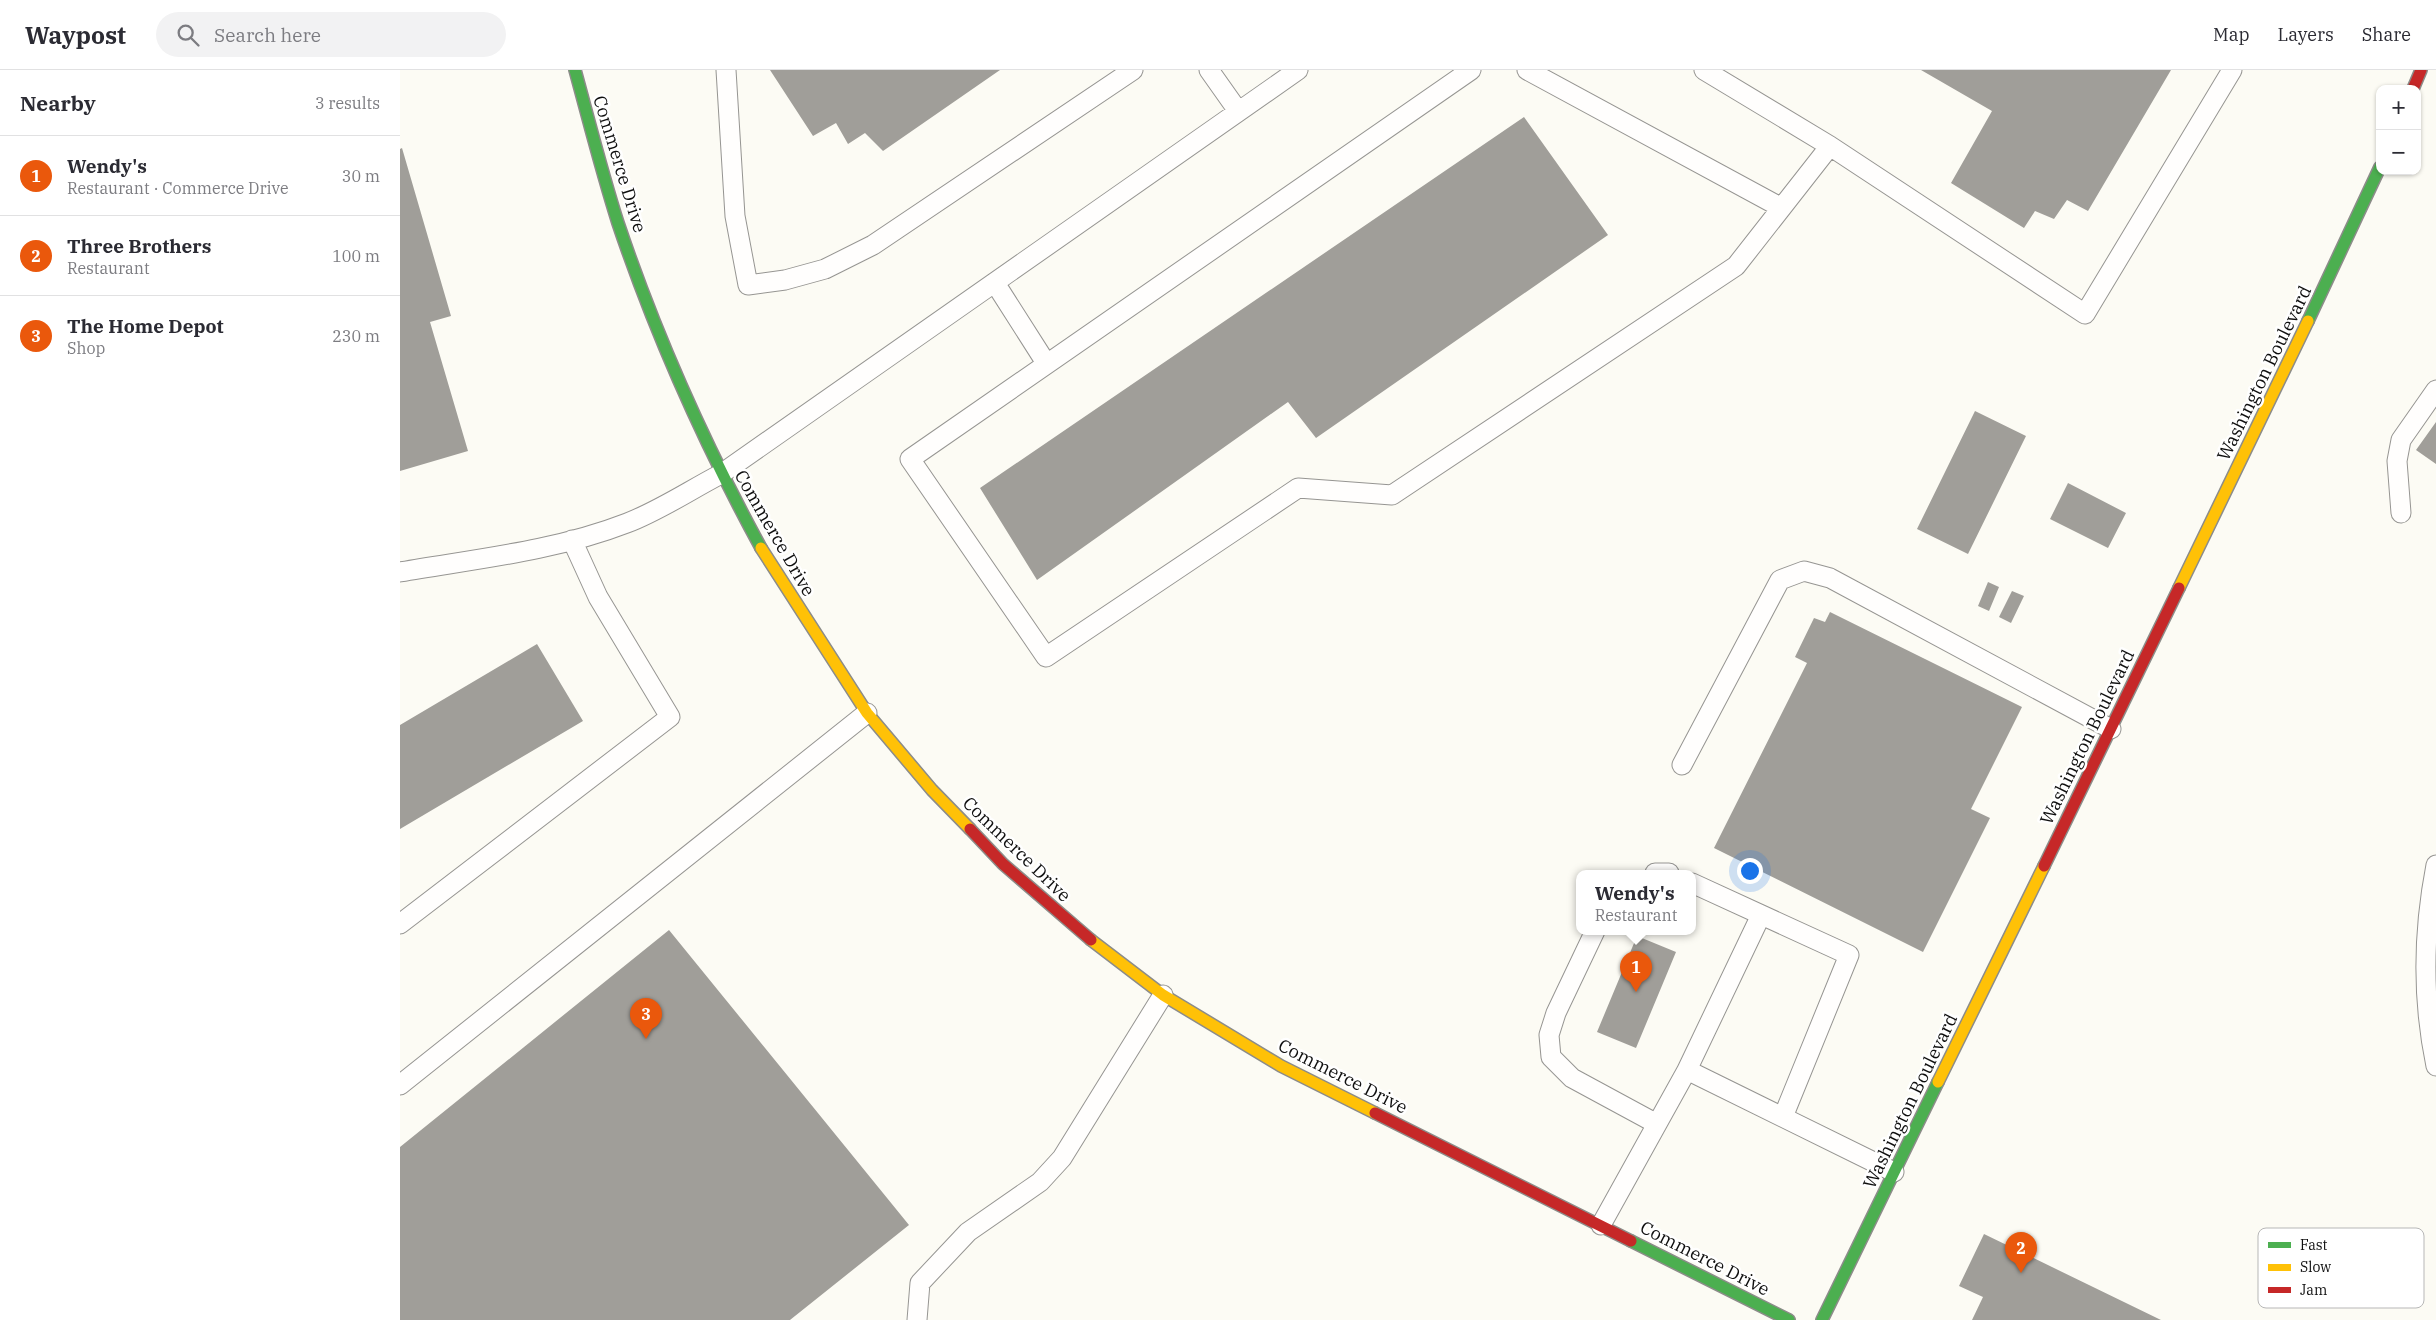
<!DOCTYPE html>
<meta charset="utf-8">
<style>
:root{--surface:#fff;--page:#f2f2f3;--text:#2b2b33;--muted:#7c7c81;--line:#e1e1e2;--accent:#ea580c}
body{margin:0;font-family:"IBM Plex Serif",serif;background:var(--page);color:var(--text)}
.controls{position:absolute;right:15px;top:15px;display:grid;overflow:hidden;border-radius:10px;box-shadow:0 1px 4px #0004}
.controls button{width:45px;height:45px;display:grid;place-items:center;padding:0;border:0;border-bottom:1px solid var(--line);background:var(--surface);color:var(--text);font:25px sans-serif}
.you{position:absolute;left:1349px;top:800px;width:18px;height:18px;margin:-12px;border:4px solid #fff;border-radius:50%;background:#1a73e8;box-shadow:0 0 0 8px #1a73e833}
.badge{display:grid;place-items:center;width:32px;height:32px;border-radius:50%;background:var(--accent);color:#fff;font-size:16px;font-weight:700}
.pin{position:absolute;translate:-50% -41px;filter:drop-shadow(0 1px 2px #0008)}
.pin::after{content:'';position:absolute;top:26px;width:18px;height:15px;background:inherit;clip-path:polygon(0 0,100% 0,50% 100%)}
.popup{position:absolute;left:1176px;top:800px;width:120px;height:65px;box-sizing:border-box;display:grid;place-content:center;border-radius:10px;background:var(--surface);filter:drop-shadow(0 1px 4px #0005);font-size:16px;white-space:nowrap;color:var(--muted)}
.popup b{font-size:19px;color:var(--text)}
.popup::after{content:'';position:absolute;left:50%;top:100%;margin-left:-10px;border:10px solid transparent;border-top-color:var(--surface)}
.list{margin:0;padding:0;list-style:none}
h2{display:flex;justify-content:space-between;align-items:center;height:65px;margin:0;padding:0 20px;font-size:21px}
h2 small{font-size:16px;font-weight:400;color:var(--muted)}
.list li{display:grid;grid-template-columns:32px 1fr auto;gap:15px;align-items:center;box-sizing:border-box;height:80px;padding:0 20px;border-top:1px solid var(--line)}
.list b{display:block;font-size:19px;white-space:nowrap}
.list p{margin:0;font-size:16px;white-space:nowrap;color:var(--muted)}
.list em{font-size:16px;font-style:normal;color:var(--muted)}
.icon{flex:none;width:28px;height:28px;fill:none;stroke:currentColor;stroke-width:2;stroke-linecap:round;stroke-linejoin:round}
.map{position:relative;flex:none;width:2036px;height:1250px;overflow:hidden}
header{display:flex;align-items:center;gap:30px;box-sizing:border-box;height:70px;padding:0 25px;background:var(--surface);border-bottom:1px solid var(--line)}
header strong{font-size:24px}
nav{display:flex;gap:28px;margin-inline-start:auto;font-size:18px}
.search{width:350px;height:45px;background:var(--page);display:flex;align-items:center;gap:12px;box-sizing:border-box;padding:0 18px;border-radius:28px;color:var(--muted);font-size:19px}
main{display:flex}
aside{flex:1;background:var(--surface)}
.map>svg:first-child{display:block}
.building{fill:#a09e99}
.lines{fill:none;stroke-linecap:round;stroke-linejoin:round}
.lane-casing{stroke:#969592;stroke-width:21}
.fast-casing{stroke:#8c8c89;stroke-width:14}
.slow-casing{stroke:#8c8c89;stroke-width:14}
.jam-casing{stroke:#8c8c89;stroke-width:14}
.lane{stroke:#fffefd;stroke-width:19}
.fast{stroke:#4caf50;stroke-width:11}
.slow{stroke:#ffc107;stroke-width:11}
.jam{stroke:#c62828;stroke-width:11}
.labels{text-anchor:middle;dominant-baseline:central;stroke-width:5;stroke-linejoin:round;paint-order:stroke}
.street-label{font-size:18px;fill:#0f0f0f;stroke:#fff}
.key{fill:#fff;stroke:#b7b7b7;stroke-width:1}
.key-label{font-size:14px;fill:#0f0f0f}
</style>
<header>
<strong>Waypost</strong>
<div class="search"><svg class="icon" aria-label="search" viewBox="0 0 24 24"><circle cx="10" cy="10" r="6"/><path d="M15 15l6 6"/></svg>Search here</div>
<nav><a>Map</a><a>Layers</a><a>Share</a></nav>
</header>
<main>
<aside>
<h2>Nearby<small>3 results</small></h2>
<ul class="list">
<li><span class="badge">1</span><div><b>Wendy's</b><p>Restaurant · Commerce Drive</p></div><em>30 m</em></li>
<li><span class="badge">2</span><div><b>Three Brothers</b><p>Restaurant</p></div><em>100 m</em></li>
<li><span class="badge">3</span><div><b>The Home Depot</b><p>Shop</p></div><em>230 m</em></li>
</ul>
</aside>
<div class="map">
<svg width="2036" height="1250" viewBox="0 0 2036 1250">
<rect width="100%" height="100%" fill="#fcfbf4"/>
<path class="building" d="M370,0H600L483,81L465,63L448,74L436,53L413,66Z
M1521,0H1771L1688,141L1667,130L1654,149L1635,141L1624,158L1551,113L1592,41Z
M1124,47L1208,165L916,368L888,332L637,510L580,418Z
M2,78L51,246L30,252L68,381L0,401V79Z
M1575,341L1626,366L1568,484L1517,459Z
M2036,352V394L2016,380Z
M1668,413L1726,443L1708,478L1650,449Z
M1588,512L1599,517L1589,541L1578,536Z
M1612,521L1624,526L1611,553L1599,547Z
M1430,542L1622,637L1571,739L1590,748L1523,882L1314,778L1407,593L1395,587L1414,548L1425,552Z
M137,574L183,651L0,759V655Z
M269,860L509,1155L390,1250H0V1077Z
M1237,866L1276,882L1236,978L1197,962Z
M1584,1164L1761,1250H1572L1583,1227L1559,1216Z"/>
<g class="lines">
<defs>
<path id="lane" d="M326,0L335,146L348,215L385,210L425,199L473,175L733,0
M809,0L838,41
M1071,0L510,389L646,587L898,418L992,425L1336,196L1430,76
M1127,0L1380,137
M1304,0L1430,76L1685,244L1832,0
M595,213L646,293
M2001,443L1997,391L2001,370L2036,320
M0,502C75,489 155,481 227,453C259,441 290,420 321,404L898,0
M1282,695L1380,510L1404,501L1430,508L1711,659
M2036,795C2023,862 2022,929 2036,996
M1255,803H1269
M1292,813L1449,885L1383,1047
M0,854L270,647L198,527L172,470
M1195,861L1156,943L1149,965L1151,987L1172,1008L1257,1054
M1287,1000L1494,1102
M0,1015L467,643
M1201,1155L1287,1000L1361,845
M517,1250L520,1213L568,1162L640,1112L662,1088L763,925"/>
<path id="fast" d="M175,0C189,51 202,103 218,153C256,266 304,373 361,478
M1908,251L1980,97
M1231,1171L1389,1250
M1422,1250L1538,1012"/>
<path id="slow" d="M361,478L467,643L532,720L570,759
M1779,518L1908,251
M691,870L763,925L881,996L975,1043
M1538,1012L1644,796"/>
<path id="jam" d="M2013,19L2021,0
M570,759L603,794L691,870
M1644,796L1779,518
M975,1043L1231,1171"/>
</defs>
<use href="#lane" class="lane-casing"/>
<use href="#fast" class="fast-casing"/>
<use href="#slow" class="slow-casing"/>
<use href="#jam" class="jam-casing"/>
<use href="#lane" class="lane"/>
<use href="#fast" class="fast"/>
<use href="#slow" class="slow"/>
<use href="#jam" class="jam"/>
</g>
<g class="labels">
<g class="street-label">
<text transform="translate(220 94) rotate(73)">Commerce Drive</text>
<text transform="translate(1864 303) rotate(-64)">Washington Boulevard</text>
<text transform="translate(375 463) rotate(60)">Commerce Drive</text>
<text transform="translate(1687 667) rotate(-64)">Washington Boulevard</text>
<text transform="translate(617 779) rotate(44)">Commerce Drive</text>
<text transform="translate(943 1006) rotate(27)">Commerce Drive</text>
<text transform="translate(1510 1031) rotate(-64)">Washington Boulevard</text>
<text transform="translate(1305 1188) rotate(27)">Commerce Drive</text>
</g>
</g>
<rect x="1858" y="1158" width="166" height="80" rx="8" class="key"/>
<rect x="1868" y="1172" width="23" height="6" fill="#4caf50"/>
<rect x="1868" y="1194" width="23" height="7" fill="#ffc107"/>
<rect x="1868" y="1217" width="23" height="6" fill="#c62828"/>
<g class="key-label">
<text x="1900" y="1180">Fast</text>
<text x="1900" y="1202">Slow</text>
<text x="1900" y="1225">Jam</text>
</g>
</svg>
<div class="controls">
<button>+</button>
<button>−</button>
</div>
<div class="you"></div>
<div class="pin badge" style="left:1236px;top:922px">1</div>
<div class="popup"><b>Wendy's</b>Restaurant</div>
<div class="pin badge" style="left:1621px;top:1203px">2</div>
<div class="pin badge" style="left:246px;top:969px">3</div>
</div>
</main>
